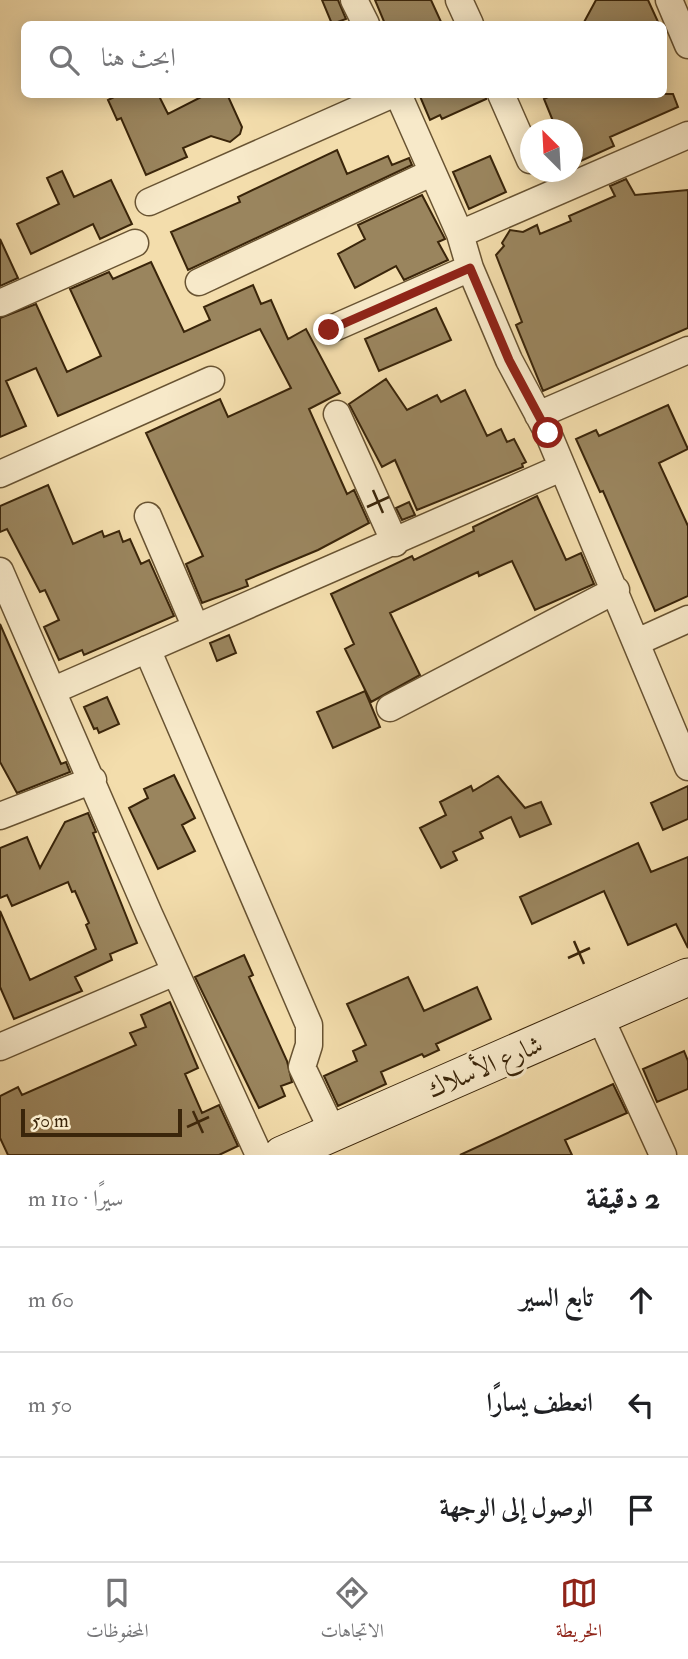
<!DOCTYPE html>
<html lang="ar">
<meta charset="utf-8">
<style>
:root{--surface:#fff;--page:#f2f2f2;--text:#202124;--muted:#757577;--line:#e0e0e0;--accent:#8f2418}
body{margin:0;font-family:"IM FELL Double Pica",Amiri,serif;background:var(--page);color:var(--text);direction:rtl}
.compass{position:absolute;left:520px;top:119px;width:63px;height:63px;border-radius:50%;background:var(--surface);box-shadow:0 4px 18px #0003;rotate:336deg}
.scale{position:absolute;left:21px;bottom:18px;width:161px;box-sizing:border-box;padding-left:7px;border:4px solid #3a250a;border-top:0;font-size:19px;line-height:24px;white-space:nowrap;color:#3a250a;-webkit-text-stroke:5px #f7e9c9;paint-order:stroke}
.stop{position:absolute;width:21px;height:21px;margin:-16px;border:5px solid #8f2418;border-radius:50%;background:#fff}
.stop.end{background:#8f2418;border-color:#fff;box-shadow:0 2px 7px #0008}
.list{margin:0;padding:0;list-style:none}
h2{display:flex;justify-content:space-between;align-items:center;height:91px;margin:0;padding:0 28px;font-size:30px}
h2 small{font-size:23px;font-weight:400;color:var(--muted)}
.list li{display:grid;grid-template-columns:46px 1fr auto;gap:21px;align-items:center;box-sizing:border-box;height:105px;padding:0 28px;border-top:2px solid var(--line)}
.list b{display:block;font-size:26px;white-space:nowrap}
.list em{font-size:23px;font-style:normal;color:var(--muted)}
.icon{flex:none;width:38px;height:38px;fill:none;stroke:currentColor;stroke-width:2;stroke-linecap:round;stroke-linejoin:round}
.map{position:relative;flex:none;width:688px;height:1155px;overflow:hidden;direction:ltr}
.search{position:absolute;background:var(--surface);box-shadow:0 4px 18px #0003;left:21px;right:21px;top:21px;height:77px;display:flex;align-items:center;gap:18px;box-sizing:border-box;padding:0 24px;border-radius:10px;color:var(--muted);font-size:26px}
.sheet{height:406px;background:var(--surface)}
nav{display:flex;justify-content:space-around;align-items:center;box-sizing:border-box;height:98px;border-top:2px solid var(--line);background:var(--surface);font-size:19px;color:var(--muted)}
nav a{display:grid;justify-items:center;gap:4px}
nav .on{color:var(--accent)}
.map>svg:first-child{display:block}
.building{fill:#9a855e;stroke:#3a250a;stroke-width:2}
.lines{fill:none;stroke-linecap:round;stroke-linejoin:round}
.street-casing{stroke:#685332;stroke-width:29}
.secondary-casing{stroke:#3a250a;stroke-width:39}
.street{stroke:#f7e9c9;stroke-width:26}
.secondary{stroke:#f7e9c9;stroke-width:37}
.route{stroke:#8f2418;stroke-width:9}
.ticks{fill:none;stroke:#3a250a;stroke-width:2.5}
.labels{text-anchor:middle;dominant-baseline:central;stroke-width:6;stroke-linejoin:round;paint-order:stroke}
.street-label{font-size:26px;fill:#3a250a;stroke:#f7e9c9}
</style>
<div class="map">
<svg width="688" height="1155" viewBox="0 0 688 1155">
<rect width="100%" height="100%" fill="#f3ddac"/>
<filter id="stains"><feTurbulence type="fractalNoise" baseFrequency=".00286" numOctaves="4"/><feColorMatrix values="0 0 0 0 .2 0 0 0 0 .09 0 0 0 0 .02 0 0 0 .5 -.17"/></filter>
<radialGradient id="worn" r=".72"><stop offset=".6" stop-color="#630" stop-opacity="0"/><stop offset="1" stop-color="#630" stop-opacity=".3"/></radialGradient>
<path class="building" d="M322,0H338L346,19L332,24Z
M375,0H431L442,24H385Z
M596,0H648L659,24H583Z
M120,94H158L168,114L207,94H227L242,127L240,134L230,142L211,136L183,148L187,157L146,175L121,118L117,120L108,100Z
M419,94H486V99L442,119L440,115L430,120Z
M554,94H673L678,107L610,137L614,146L572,165V130H563L560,123L555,126L544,99Z
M337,150L347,174L388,156L392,165L409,158L412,165L188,270L171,232L240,202L238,197Z
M490,156L506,192L469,209L453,172Z
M62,171L74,197L111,180L132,224L100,239L93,224L31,254L17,224L59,204L47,178Z
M626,179L635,195L688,190V328L543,391L516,325L522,322L496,255L504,246L502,243L510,230L523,232L537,225L540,234L571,221L569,216L615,196L610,186Z
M422,195L445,239L438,242L448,260L404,280L396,266L355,288L338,254L365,239L358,225Z
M0,239L18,278L0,286Z
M151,262L184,332L210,320L204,307L253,285L261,304L271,300L288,339L306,329L340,393L309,409L347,494L354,490L369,523L318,550L246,580L248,586L202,603L186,564L203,556L146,433L220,399L228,417L291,388L260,329L58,416L36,368L6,381L26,426L0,437V318L36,304L67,372L101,356L70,289L109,272L113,279Z
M436,308L451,340L379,371L365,339Z
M386,379L407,410L437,395L441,402L465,390L487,436L501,429L507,442L514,439L526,462L522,464L523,467L417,510L395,460L382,467L349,404Z
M668,405L688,449L659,463L688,526V596L655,611L603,491L600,492L576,439L596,430L599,436Z
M48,485L73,544L102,531L104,537L119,531L123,542L130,539L141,564L149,560L174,616L84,655L82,650L59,660L44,627L59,620L45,590L40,592L7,529L0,532V506Z
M537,496L566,560L581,553L594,584L535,610L512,561L479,576L478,572L390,613L420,675L371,702L345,649L354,644L331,594L412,556L414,560L474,531L473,527Z
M409,502L415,515L402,520L396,508Z
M0,624L61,764L66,762L70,772L17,793L0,762Z
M229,635L236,653L217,661L210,643Z
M365,691L380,727L333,748L317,712Z
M107,697L119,724L99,733L97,728L94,729L84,707Z
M174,775L195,818L182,825L195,851L158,869L129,808L148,798L144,789Z
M498,776L525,808L541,802L551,824L520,837L511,817L480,832L483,838L453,852L457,860L441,868L420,828L446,815L440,802L471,786L473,791Z
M688,786V819L663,830L651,803Z
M88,813L96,832L93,833L137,943L110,954L112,960L75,977L82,991L14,1019L0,987V911L30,980L96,949L86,925L89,923L75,891L72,892L68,882L12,906L7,895L0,898V848L27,837L40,868L65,822Z
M638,843L651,872L688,857V948L676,924L628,945L604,891L532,924L520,897Z
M244,955L253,975L249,977L287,1061L292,1082L281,1086L285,1096L259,1108L195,977Z
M408,977L424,1011L477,987L491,1019L436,1044L439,1050L424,1057L422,1054L381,1072L386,1084L338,1106L324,1076L357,1061L353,1051L366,1045L347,1004Z
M170,1002L198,1068L185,1074L202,1113L219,1105L238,1146L219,1155H8L0,1138V1096L18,1087L22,1095L136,1045L130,1033L146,1027L141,1015Z
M684,1051L688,1061V1089L657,1102L643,1069Z
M613,1084L627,1113L565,1140L572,1155H460Z"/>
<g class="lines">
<defs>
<path id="street" d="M354,0L366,24
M459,0L470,24
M669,0L688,45
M398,94L460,234L470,268L509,360L548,433L688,767
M501,94L530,160
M149,202L393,94
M460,234L688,135
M199,282L431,173
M0,303L135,243
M329,330L470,268
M337,414L395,543
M538,415L688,350
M0,474L211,380
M148,516L196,628
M0,571L149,914L259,1155
M637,642L688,619
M147,649L309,1025V1045L302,1067L333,1132
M54,690L561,468
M390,708L616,590
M0,816L93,780
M600,1017L663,1155
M0,1047L175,972"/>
<path id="secondary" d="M282,1155L688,977"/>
</defs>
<use href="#street" class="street-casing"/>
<use href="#secondary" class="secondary-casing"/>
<use href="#street" class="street"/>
<use href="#secondary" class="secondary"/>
</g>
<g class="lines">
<path class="route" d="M329,330L470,268L509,360L548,433"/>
</g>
<path class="ticks" d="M373,490L383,513M367,507L389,497M574,941L584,964M568,958L590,948M193,1111L203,1133M187,1127L209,1117"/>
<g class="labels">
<g class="street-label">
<text transform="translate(485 1067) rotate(-23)">شارع الأسلاك</text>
</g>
</g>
<rect width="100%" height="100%" filter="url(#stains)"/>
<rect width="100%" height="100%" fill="url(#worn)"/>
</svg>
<svg class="compass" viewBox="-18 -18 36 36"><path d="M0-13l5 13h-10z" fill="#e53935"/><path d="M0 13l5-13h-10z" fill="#757577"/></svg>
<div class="scale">50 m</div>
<div class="stop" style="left:548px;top:433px"></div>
<div class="stop end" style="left:329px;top:330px"></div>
<div class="search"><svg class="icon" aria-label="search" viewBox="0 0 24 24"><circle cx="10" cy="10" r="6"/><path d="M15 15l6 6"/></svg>ابحث هنا</div>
</div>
<section class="sheet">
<h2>2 دقيقة<small>سيرًا · 110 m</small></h2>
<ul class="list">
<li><svg class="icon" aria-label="ahead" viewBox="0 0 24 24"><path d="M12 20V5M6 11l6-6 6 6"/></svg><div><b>تابع السير</b></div><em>60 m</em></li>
<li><svg class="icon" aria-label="left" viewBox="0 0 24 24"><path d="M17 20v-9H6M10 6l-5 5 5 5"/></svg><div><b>انعطف يسارًا</b></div><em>50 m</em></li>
<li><svg class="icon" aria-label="arrive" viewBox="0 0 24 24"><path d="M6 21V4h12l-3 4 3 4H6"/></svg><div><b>الوصول إلى الوجهة</b></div></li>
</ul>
</section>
<nav>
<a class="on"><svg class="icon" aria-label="map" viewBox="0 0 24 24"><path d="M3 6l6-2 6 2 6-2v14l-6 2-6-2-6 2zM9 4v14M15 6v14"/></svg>الخريطة</a>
<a><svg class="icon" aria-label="directions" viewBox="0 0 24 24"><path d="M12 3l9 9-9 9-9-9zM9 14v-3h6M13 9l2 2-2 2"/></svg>الاتجاهات</a>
<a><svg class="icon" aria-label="saved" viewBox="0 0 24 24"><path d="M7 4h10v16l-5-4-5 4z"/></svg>المحفوظات</a>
</nav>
